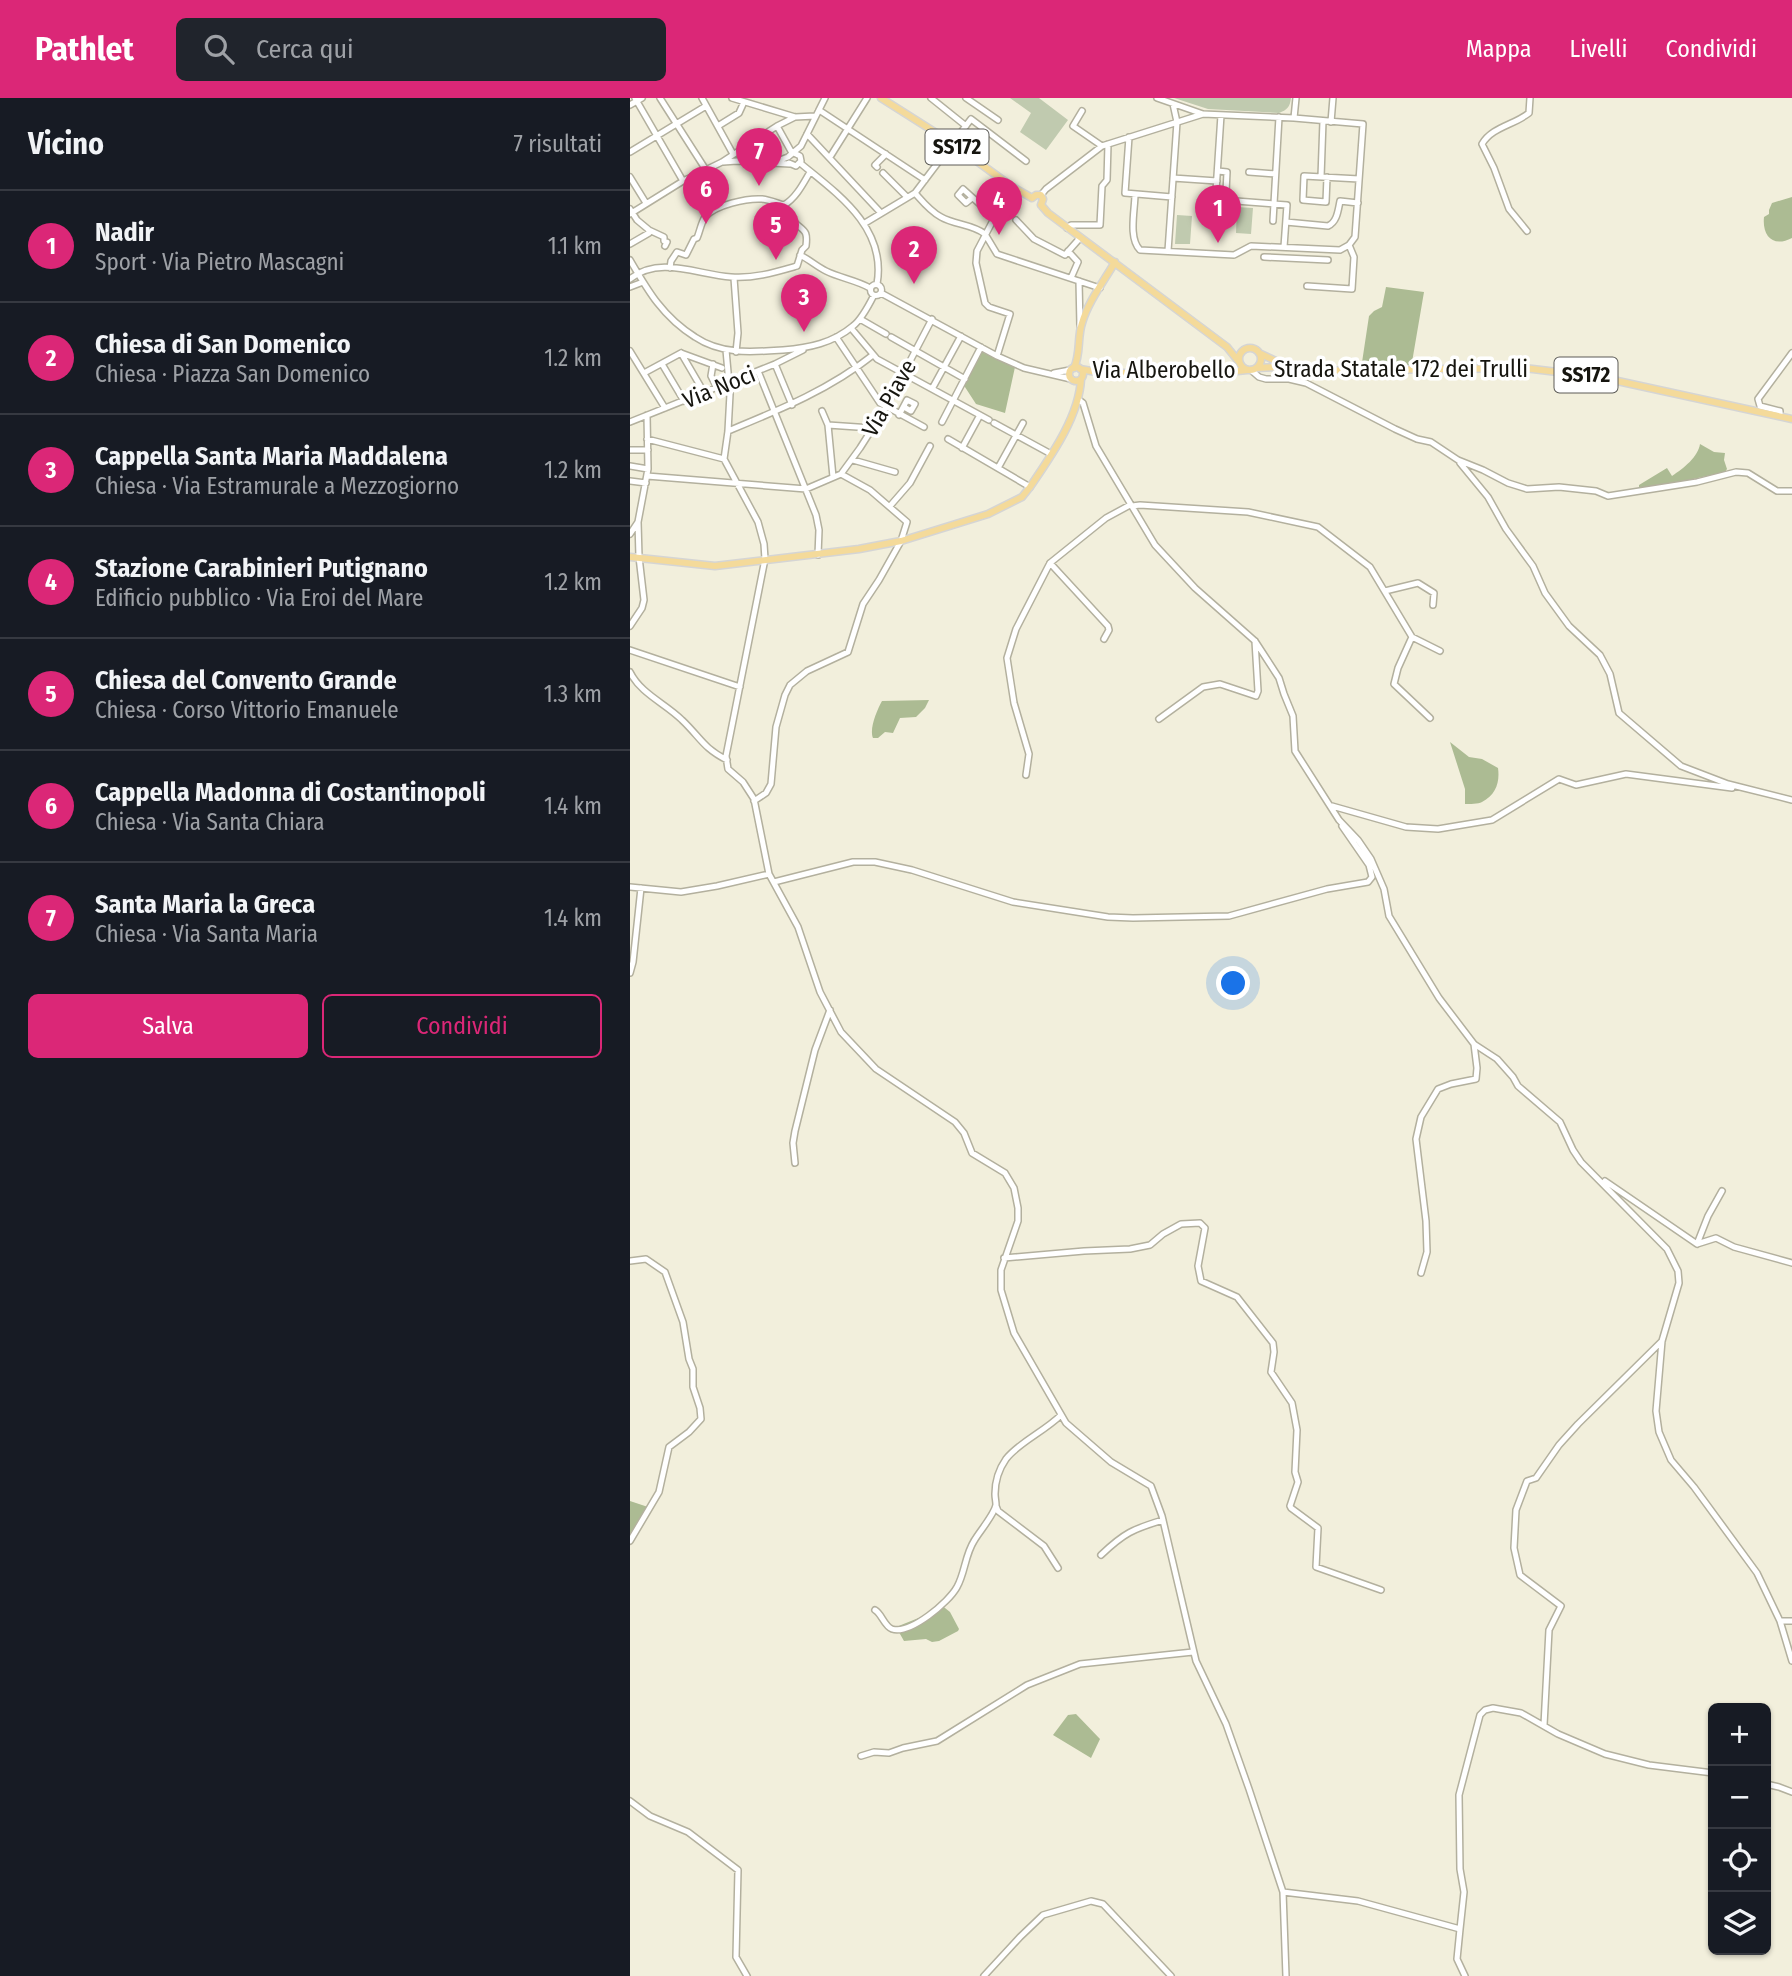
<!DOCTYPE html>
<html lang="it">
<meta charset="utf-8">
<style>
:root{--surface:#171b24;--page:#20242c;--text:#f1f3f6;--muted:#9ea1a6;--line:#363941;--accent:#db2777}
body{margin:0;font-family:"Fira Sans Condensed",sans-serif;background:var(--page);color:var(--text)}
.controls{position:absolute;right:21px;bottom:21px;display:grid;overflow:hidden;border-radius:10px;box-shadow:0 2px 5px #0004}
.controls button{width:63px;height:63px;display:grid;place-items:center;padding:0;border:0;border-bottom:2px solid var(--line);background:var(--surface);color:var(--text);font:35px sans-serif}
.you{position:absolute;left:604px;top:886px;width:24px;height:24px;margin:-18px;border:5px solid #fff;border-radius:50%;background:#1a73e8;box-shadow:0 0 0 10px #1a73e833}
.badge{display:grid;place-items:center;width:46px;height:46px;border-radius:50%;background:var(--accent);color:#fff;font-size:23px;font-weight:700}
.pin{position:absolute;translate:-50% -58px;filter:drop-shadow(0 2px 4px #0008)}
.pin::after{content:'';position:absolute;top:37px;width:24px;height:21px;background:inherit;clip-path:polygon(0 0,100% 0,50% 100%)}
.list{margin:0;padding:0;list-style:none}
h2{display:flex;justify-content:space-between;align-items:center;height:91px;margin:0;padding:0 28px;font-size:30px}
h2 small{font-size:23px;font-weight:400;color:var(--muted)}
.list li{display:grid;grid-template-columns:46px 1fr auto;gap:21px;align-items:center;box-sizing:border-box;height:112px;padding:0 28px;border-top:2px solid var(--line)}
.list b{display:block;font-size:26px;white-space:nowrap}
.list p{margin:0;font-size:23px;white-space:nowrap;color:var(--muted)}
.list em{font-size:23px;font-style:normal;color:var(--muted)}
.actions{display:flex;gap:14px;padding:21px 28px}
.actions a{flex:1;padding:16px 0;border:2px solid var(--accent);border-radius:10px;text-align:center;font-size:24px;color:var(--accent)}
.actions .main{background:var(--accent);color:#fff}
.icon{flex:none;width:38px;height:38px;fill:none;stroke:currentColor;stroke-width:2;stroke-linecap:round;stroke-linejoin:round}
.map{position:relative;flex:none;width:1162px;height:1878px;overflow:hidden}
header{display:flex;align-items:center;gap:42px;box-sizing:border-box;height:98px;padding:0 35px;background:var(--accent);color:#fff}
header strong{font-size:33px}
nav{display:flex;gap:38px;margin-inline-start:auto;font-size:24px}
.search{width:490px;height:63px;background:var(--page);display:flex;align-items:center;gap:18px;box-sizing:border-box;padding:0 24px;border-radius:10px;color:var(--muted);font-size:26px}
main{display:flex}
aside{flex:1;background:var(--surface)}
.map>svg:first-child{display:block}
.green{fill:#c0caaf}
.forest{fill:#acbb93}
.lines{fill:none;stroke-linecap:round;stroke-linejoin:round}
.minor-casing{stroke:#b3b09e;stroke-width:8}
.major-casing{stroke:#d5d5d4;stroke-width:9}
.minor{stroke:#fff;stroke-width:5}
.major{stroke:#f4da9a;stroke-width:6}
.labels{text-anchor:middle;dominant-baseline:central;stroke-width:7;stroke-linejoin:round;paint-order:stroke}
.shield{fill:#fff;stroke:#5c5b57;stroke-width:2}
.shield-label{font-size:21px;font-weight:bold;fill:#16150f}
.street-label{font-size:23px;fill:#16150f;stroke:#fff}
</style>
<header>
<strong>Pathlet</strong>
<div class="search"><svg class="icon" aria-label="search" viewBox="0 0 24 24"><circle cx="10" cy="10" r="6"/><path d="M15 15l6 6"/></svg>Cerca qui</div>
<nav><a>Mappa</a><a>Livelli</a><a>Condividi</a></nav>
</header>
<main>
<aside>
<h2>Vicino<small>7 risultati</small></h2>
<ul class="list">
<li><span class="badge">1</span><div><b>Nadir</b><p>Sport · Via Pietro Mascagni</p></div><em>1.1 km</em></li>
<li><span class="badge">2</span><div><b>Chiesa di San Domenico</b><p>Chiesa · Piazza San Domenico</p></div><em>1.2 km</em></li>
<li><span class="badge">3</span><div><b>Cappella Santa Maria Maddalena</b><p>Chiesa · Via Estramurale a Mezzogiorno</p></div><em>1.2 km</em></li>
<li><span class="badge">4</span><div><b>Stazione Carabinieri Putignano</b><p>Edificio pubblico · Via Eroi del Mare</p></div><em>1.2 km</em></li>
<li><span class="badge">5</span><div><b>Chiesa del Convento Grande</b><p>Chiesa · Corso Vittorio Emanuele</p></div><em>1.3 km</em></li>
<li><span class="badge">6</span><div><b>Cappella Madonna di Costantinopoli</b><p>Chiesa · Via Santa Chiara</p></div><em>1.4 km</em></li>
<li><span class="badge">7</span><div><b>Santa Maria la Greca</b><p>Chiesa · Via Santa Maria</p></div><em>1.4 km</em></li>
</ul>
<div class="actions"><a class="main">Salva</a><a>Condividi</a></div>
</aside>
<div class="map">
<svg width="1162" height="1878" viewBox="0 0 1162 1878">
<rect width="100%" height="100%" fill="#f2efdc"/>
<path class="green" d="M380,0H409L438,22L416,52L390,34L401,15Z
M544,0H661C660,9 657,12 649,15L578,11Z
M607,109L623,110L621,136L606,135Z
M547,117L562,118L560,146H545Z"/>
<path class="forest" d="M1162,99V140C1143,150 1132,138 1134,119L1139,116V112L1142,105Z
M756,189L794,194L781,270L731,271L739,218L744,213L752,209Z
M352,254L385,269L375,315L346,306L333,286Z
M1070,346L1084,354L1095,355L1094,362L1097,371L1095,374L1009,393V387L1037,370L1042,378C1054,370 1068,359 1070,346Z
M299,602L295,610L286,619L270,620L263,635L255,634L248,640H243C239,631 247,612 252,603Z
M820,644L839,659L852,661L868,670C870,684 866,697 852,704C848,706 840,706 835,706V691Z
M0,1403L18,1409L0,1436Z
M310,1506L320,1514L329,1531L328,1533L309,1543L302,1544L296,1541L274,1543L266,1529L296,1517Z
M446,1616L470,1641L461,1660L423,1637L438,1617Z"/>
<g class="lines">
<defs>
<path id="minor" d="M5,0L53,83
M30,0L76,72
M72,0L103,56
M102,0L165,19L185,18
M301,0L336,28
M336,0L368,22
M527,0L573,16
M0,7L12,0
M189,12L295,82
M452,13L443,28L472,48
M664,20L666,0
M701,24L703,0
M88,28L109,15L114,4
M147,28L162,55
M177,36L251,115
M499,39L495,95L542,99
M0,54L76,8
M200,59L237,0
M93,64L107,63L160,66
M145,64L158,59L171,48L195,0
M159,65L166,68L171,63L170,58L164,55
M170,65C208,96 257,130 247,186
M247,69L245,67L256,56
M588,73L597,74L596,94L586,93L591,17
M619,74L645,76
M253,75L277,99
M0,79L16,105
M691,79L693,23
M697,79L696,104L673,102L674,78C693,79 711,80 729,81
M543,80L587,83
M56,82L77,117
M285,95C293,104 300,113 311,119C325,127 342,126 355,136
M411,97L416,91L472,48L573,16L664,20L733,26L725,139L719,147L710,152L621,148L604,157L510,152C498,140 505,112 505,96
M342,100L336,105L328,97L333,91L364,119
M606,103L657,107L654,149
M154,107C166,100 173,86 180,74
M0,111L7,122L19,132V135L0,146
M0,116L53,83L92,64L147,28L165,19
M386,122L404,141L435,157L450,140
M643,123L649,19
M656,124L698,128C707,124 708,113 710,103L728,105
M235,125L285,95L341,21L396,63
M437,130L441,127H470L472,88L477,82L478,46
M19,132L34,139V143L37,144L35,148
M897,133L879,111L864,70L852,46C862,29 884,27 899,15L900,0
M355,136L367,156L470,190
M438,153L448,164L441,180
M538,153L547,24L543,6
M170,157C180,162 186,168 196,173C210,180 226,182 240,190
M634,159L698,162
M0,162C18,193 33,219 65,239C92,257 122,254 153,252C179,250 203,245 223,228C232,221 239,207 244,197
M40,170L41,163L47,154L56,157L64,141L67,140C70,133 71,125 75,119C85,107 117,100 132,101C140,102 147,105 154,107
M104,180L108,235L106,254
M0,181C30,157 68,177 101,179C123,181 146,174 167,168L172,152L176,148C178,131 174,134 163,123C159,119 156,113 154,107
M449,183L450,228
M240.5 192a5.5 5.5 0 1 1 11 0a5.5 5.5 0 1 1-11 0Z
M677,188L722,191L724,159L719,147
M0,189L13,184
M251,195L367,258L394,270L441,281
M230,221L256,236
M221,230L247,261L359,322
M206,239L250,305L294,329
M261,239L335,281
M96,252L100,296L98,333L94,361L128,424L134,446L135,461L96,658L98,671L113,684L124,701L139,776L168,829L190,894L211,934L246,971L325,1024L334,1035L342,1055L375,1075L384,1090L388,1110V1123L371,1172V1192L384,1235L436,1325L481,1364L521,1388L532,1418L566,1563L596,1626L619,1691L653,1794L656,1878
M0,253L35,310
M51,255L75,296
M51,255L92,270
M367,258L380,216L359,209L355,205L346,165L347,153L381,88
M32,266L54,303
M83,266L81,278L87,290
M145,266L162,307
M621,272L629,279L636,281H659L676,285L765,331L787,341L801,344L828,362L853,372L878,385L897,391L929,389L966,393L978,398L1067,384L1106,374L1118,375L1147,393H1162
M128,273L186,417L189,432L188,457
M14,275L51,255
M424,275L440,272
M302,291L331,238
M449,302L453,305L466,348L525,447L565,490L625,543L649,580L654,596L663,618L665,653L709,722L728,742L741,761L754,791L759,818L809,900L844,946L867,961L883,979L888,988L930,1024L943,1052L951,1064L1037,1151L1048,1173L1049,1185L1032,1243L1026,1313L1029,1334L1041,1362L1064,1389L1127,1475L1150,1523L1162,1563
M192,313L198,327L203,379
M269,317L277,302L285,306L281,313L274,309
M1150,318V313L1130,308L1128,301L1162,255
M0,324L145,266L173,252
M312,324L351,249
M364,325L421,356
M198,327L242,330
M98,333C149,312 199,292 243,257
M17,341L94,361
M318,341L400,389
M332,350L350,317
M0,352H18
M223,362L265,374
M830,365L858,399L876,431L903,468L915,495L939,528L970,557L980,576L989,615L1051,668L1098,686L1162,702
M0,368L18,371
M368,370L393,325
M17,378L176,391L211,376L230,350L256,309L302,221
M0,383L16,385
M260,408L280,385L300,348
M8,424L18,371L17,317
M0,436L8,424L9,459L14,502L12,510L0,528
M420,465L478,528L479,532L474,541
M755,493L788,485L804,495L803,507
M782,539L810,553
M0,552L110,589
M0,574C11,596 35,605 52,622C70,639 73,650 97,662
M529,621L573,589L590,586L626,598L628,593L625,543
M396,677L399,656L384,605L377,560L386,531L420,465L476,420L500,407L502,408L510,407L618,414L688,429L740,469L782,539L768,570L764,586L800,620
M124,703L136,695L141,686L146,629L155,597L160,587L177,573L218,554L233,506L249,482L271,443L277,424L240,392L211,376
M702,708L776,729L808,731L862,722L929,681L946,687L996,676L1102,690
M144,784L223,764H245L282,772L383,804L478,819L503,820L599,818L697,791L738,784L742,779L739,767L712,728
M0,789L51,794L87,788L139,776
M0,875L3,864L11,790
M165,1065L163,1045L165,1033L185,952L200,912
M975,1083L1067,1146
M1067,1146L1086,1140L1104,1149L1162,1165
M1067,1146L1078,1118L1092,1093
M374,1160L454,1153L500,1151L520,1147L533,1136L551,1126L570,1125L575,1130L568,1168L571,1183L607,1199L643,1245L644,1254L641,1274L662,1305L667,1332L665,1374L668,1384L660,1408L661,1410L688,1430L686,1469L751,1492
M0,1163L16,1161L35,1174L53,1224L59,1261L63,1271V1289L70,1310L71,1321L59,1334L39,1349L29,1394L0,1443
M791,1175L797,1154L796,1123L786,1041L791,1019L808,991L821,986L846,981L847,970L844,946
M366,1408L368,1413L414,1448L428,1470
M471,1457C494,1435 503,1431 533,1422
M245,1512C252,1516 254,1528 262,1531C280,1537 319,1504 327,1489C335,1475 335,1457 344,1443C349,1434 364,1417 366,1407C366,1403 365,1400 365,1396C365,1383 369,1371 376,1361C388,1345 415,1333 431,1317
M1150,1523H1162
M914,1627L919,1532L931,1508L890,1477L884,1450L886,1412L897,1383L906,1380L929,1347L948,1326L1032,1243
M231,1658L244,1654L259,1655L273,1650L307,1643L397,1587L450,1566L563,1554
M1136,1686L1149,1689L1162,1694
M0,1703L20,1718L58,1734L108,1772L106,1859L117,1878
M653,1794L728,1803L830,1831L827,1861L835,1878
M830,1831L834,1794L830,1771L829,1697L850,1617L855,1612L863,1610L891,1615L928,1636L975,1656L1019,1667L1083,1675
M354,1878L390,1839L413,1817L461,1803L473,1806L541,1878"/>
<path id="major" d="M251,0L322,45L381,88L402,100
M402,100L406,97H411L413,101L411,107
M411,107L418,115L597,249L609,264
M609 261a11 11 0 1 1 22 0a11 11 0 1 1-22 0Z
M631,256L656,268
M439 276a7 7 0 1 1 14 0a7 7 0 1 1-14 0Z
M444,270C451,255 447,240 452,225C458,204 474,183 485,164
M626,270L646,269L667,273L894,270L969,279L1162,321
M450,271L472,275H589L617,272
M0,459L85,468L229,451L271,443L358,416L392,399L400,389C421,358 449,319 451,281"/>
</defs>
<use href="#minor" class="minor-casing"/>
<use href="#major" class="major-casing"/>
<use href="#minor" class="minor"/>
<use href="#major" class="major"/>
</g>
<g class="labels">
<g class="shield">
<rect x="295.5" y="31.5" width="63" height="35" rx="5"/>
<rect x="924.5" y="259.5" width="63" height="35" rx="5"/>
</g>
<g class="shield-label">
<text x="327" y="49">SS172</text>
<text x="956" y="277">SS172</text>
</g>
<g class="street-label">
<text x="771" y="271">Strada Statale 172 dei Trulli</text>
<text x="534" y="272">Via Alberobello</text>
<text transform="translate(89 289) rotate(-22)">Via Noci</text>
<text transform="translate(259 300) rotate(-60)">Via Piave</text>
</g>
</g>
</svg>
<div class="controls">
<button>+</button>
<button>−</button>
<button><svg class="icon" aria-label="locate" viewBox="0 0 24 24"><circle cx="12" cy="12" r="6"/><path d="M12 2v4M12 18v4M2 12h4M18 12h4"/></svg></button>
<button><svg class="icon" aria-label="layers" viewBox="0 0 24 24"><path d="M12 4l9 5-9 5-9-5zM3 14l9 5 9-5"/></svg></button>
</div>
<div class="you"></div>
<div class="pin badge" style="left:588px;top:145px">1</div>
<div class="pin badge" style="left:284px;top:186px">2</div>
<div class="pin badge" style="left:174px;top:234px">3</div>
<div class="pin badge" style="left:369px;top:137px">4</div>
<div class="pin badge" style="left:146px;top:162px">5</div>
<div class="pin badge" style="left:76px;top:126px">6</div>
<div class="pin badge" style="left:129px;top:88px">7</div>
</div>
</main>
